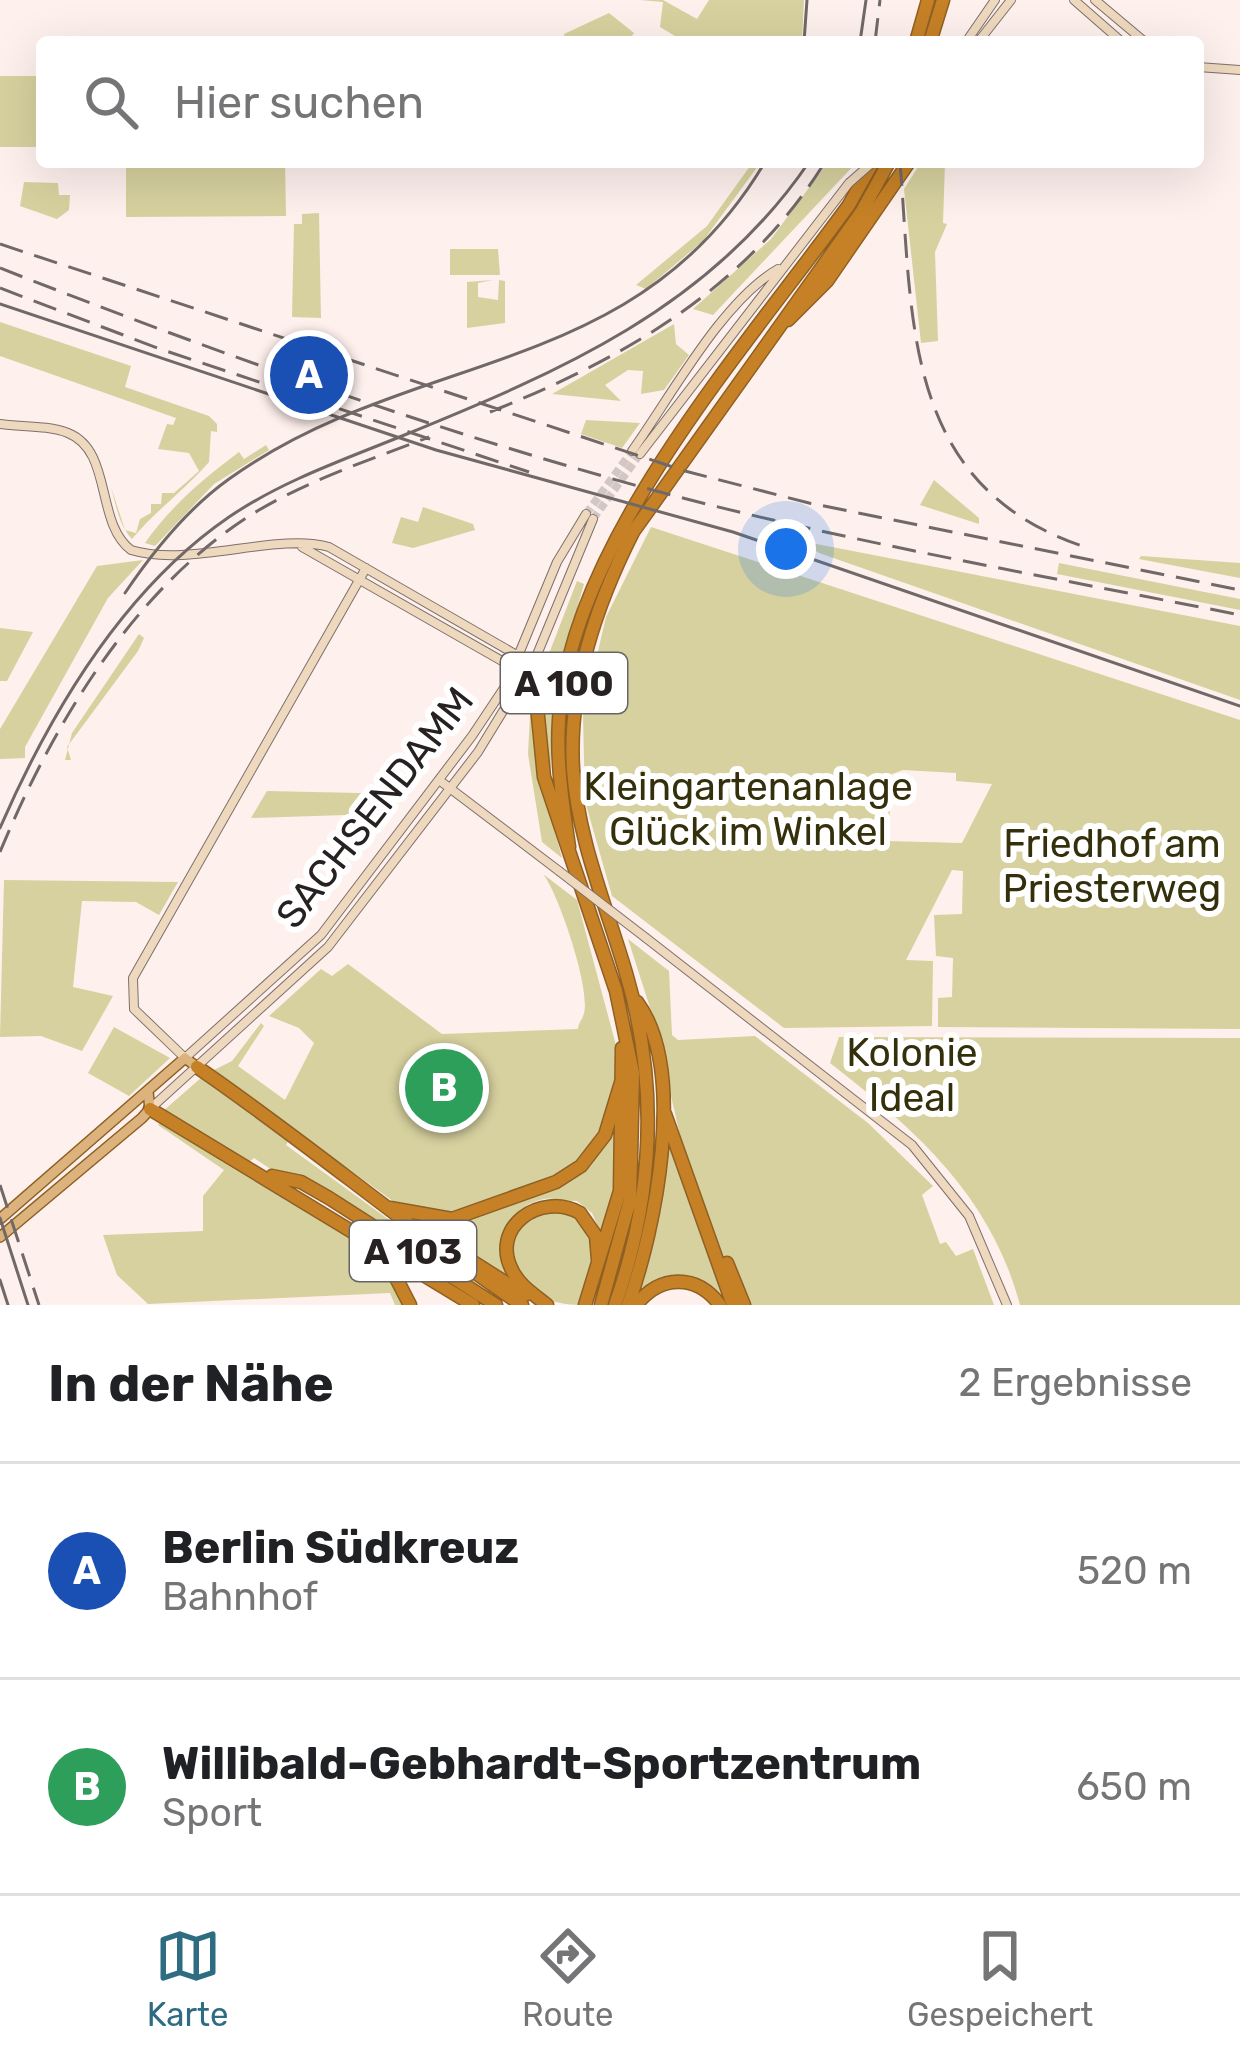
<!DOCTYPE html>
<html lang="de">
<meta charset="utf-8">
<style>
:root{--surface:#fff;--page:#f6f6f6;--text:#202124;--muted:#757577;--line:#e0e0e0;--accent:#2d6c81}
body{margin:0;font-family:Rubik,sans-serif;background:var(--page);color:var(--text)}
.you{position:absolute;left:786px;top:549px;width:42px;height:42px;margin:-30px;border:9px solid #fff;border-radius:50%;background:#1a73e8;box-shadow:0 0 0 18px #1a73e833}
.badge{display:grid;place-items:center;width:78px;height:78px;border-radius:50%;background:var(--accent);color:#fff;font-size:39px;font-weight:700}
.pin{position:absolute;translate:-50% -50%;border:6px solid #fff;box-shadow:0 3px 12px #0006}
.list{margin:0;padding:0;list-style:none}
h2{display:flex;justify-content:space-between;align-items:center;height:156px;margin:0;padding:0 48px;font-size:51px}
h2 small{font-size:39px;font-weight:400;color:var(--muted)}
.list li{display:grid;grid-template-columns:78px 1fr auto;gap:36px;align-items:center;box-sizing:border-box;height:216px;padding:0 48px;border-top:3px solid var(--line)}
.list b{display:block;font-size:45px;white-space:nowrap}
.list p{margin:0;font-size:39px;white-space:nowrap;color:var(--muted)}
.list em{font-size:39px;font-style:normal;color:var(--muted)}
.icon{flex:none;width:66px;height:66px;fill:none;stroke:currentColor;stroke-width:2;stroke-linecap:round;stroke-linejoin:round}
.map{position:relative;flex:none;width:1240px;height:1305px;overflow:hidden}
.search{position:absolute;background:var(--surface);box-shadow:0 12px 48px #0002;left:36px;right:36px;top:36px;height:132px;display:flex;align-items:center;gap:30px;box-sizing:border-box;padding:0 42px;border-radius:12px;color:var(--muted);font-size:45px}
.sheet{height:588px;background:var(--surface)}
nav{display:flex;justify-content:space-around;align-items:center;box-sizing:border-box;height:168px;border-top:3px solid var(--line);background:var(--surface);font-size:33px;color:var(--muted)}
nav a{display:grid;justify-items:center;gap:6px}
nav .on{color:var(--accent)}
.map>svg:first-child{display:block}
.green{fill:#d7d19f;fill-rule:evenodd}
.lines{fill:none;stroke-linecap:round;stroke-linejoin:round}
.secondary-tunnel{stroke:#d3c7c4;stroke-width:8;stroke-dasharray:8 4;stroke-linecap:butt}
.secondary-casing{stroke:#7c706d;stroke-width:10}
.primary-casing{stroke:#8e6024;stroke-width:12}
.highway-casing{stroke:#8e6024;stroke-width:15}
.secondary{stroke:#eed9be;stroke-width:8}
.primary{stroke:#ddb37d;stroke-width:9}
.highway{stroke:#c68126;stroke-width:12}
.tram{stroke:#716967;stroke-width:3}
.rail{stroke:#716967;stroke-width:3;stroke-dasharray:24 12;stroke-linecap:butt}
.secondary-bridge-casing{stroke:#7c706d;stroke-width:10;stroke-linecap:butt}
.secondary-bridge{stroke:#eed9be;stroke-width:8}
.labels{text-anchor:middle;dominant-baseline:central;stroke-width:12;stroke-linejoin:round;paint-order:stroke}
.shield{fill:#fff;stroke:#686464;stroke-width:3}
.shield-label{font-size:36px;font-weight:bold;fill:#272221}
.park-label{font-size:39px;fill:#35300c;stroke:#fff}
.street-label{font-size:39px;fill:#272221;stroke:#fff}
</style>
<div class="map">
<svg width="1240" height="1305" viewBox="0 0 1240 1305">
<rect width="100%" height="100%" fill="#fef0ed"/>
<path class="green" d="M640,0H663L697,19L709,0H804L802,42H685L660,27L663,2Z
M609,13L634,33L628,42H564V34Z
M0,76H42V147H0Z
M126,162H285L286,216L126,217Z
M753,162H761L703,241L646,289L636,285L707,226Z
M828,162H857L713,315L693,309L771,239Z
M921,162H945L943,223L947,224L935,252L938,341L921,343L904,189Z
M24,182L58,183L59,195H70L69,210L57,219L20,206Z
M319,213L321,318L292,317L294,224H302V214Z
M450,249H498L500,275H450Z
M493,280L478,283V297L498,300L499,280L505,281V323L467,328V282Z
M0,322L131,366L125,387L209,416L217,424V432L211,431L209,462C185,490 156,510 132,539C119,526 116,505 111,487L125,530L136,533L140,519L151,513V504H161L162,493H174L199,471L189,453L158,449L167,424L173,425L176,418L0,356Z
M674,324L676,344L689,355L664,390L641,394L643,371L628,370L605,385L621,401L552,394Z
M586,420L640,423L622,448L581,434Z
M266,445L269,450L214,484L155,546L145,543C170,507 204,478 239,452L244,459Z
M934,480L979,518V524L920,505Z
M423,507L473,524L475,530L413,548L392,543L401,517L418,522Z
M651,527L1240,720V1029L938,1027V998L952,997L953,958L936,956L934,915L962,914L963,871L952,870L906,960L933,961L932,1026L784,1028L612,896L585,801L583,715L606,617ZM903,770L956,773V781L992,784L962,843L888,841L892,774Z
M801,541L1240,626V700L819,553Z
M1141,556L1240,563V578L1139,559Z
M143,560L108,598L25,747V758L0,759V729L97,566Z
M1059,563L1240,599V610L1057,574Z
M577,581L584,584L555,686L550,781L538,682Z
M0,628L33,632L7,681H0Z
M139,634L144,638L138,651L67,747L71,760H65L72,733Z
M531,696L538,768L562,858L542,842L528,754Z
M267,791L405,794L376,814L251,818Z
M543,874L577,900L617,1049L616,1086L595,1146L559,1178L463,1214L404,1209L212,1071L232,1061L261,1023L264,1026L238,1066L285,1100L314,1043L299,1028L269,1016L321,969L332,976L348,964L442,1034L578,1029C578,1023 583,1019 584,1013C591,989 558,892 543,874Z
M4,880L178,882L159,915L136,902L82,901L73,987L113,996L82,1051L41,1036L0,1037Z
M628,939L669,971L672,1035L678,1040L755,1036L868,1123L933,1186L922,1195L940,1244L946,1242L956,1256L973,1249L994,1305H746L692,1188L653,1017Z
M114,1027L170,1058L129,1096L88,1073Z
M839,1037L1240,1038V1305H1020C991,1196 916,1130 830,1063Z
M202,1077L290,1138L286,1145L501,1301L318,1184L275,1172L254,1158L249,1162L162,1112Z
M619,1120L617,1179L603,1238L592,1213L577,1201C566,1201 553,1196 540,1200C504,1209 494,1248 509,1278L419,1220L440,1223L568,1178Z
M161,1121L362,1242L386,1267L406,1305H395L390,1293L148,1304L117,1275L103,1235L203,1231V1196L224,1170L158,1125Z
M668,1136L729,1305C689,1277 688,1270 639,1289Z
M552,1207L581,1218L596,1249L581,1305C541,1305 522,1287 510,1249L523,1219Z"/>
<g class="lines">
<path class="secondary-tunnel" d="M586,514L632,451
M593,519L640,454"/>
<defs>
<path id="secondary" d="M1074,0L1122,42
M1095,0L1145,42
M966,42L995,0
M978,42L1011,0
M1198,67L1240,70
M0,424C21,427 48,425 68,433C113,451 95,523 131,550C190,568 277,532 329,547L520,657L536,696
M632,451C670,398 722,301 778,269
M640,454L849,183
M302,547L516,669
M366,568L133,978L134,1009L185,1058L321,935L472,736L506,685L557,562L586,514
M439,780L559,871
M646,938L912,1145L969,1216L1007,1305
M151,1108L328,947L478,752L536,657L593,519"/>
<path id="primary" d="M0,1219L185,1058L197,1067
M0,1237L142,1118L150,1109L148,1092"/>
<path id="highway" d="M916,42L928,0
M930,42L943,0
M788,320L827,281L909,162
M536,696L544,777L616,991L633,1073L630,1200L601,1305
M569,847C562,798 554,750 561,700C582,530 749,343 849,205L873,162
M197,1067C308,1143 410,1230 522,1305
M150,1109L473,1305
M665,1114L733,1305
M272,1176L301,1182L329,1198L496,1305
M390,1208L452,1219L556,1182L581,1166L605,1135L623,1076
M426,1232L525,1295
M368,1243L393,1272L410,1305
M727,1263L744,1305
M547,1305C535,1295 521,1287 513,1272C488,1227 541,1191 580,1213L596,1236L598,1260
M585,1305L620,1191L622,1048
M615,1305C654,1195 659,1085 626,973C606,905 578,840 573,769C568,686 596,605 633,532L862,211L889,162
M628,1305C655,1230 688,1071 637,1002
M636,1305C660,1275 696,1273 720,1305"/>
</defs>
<use href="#secondary" class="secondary-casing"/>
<use href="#primary" class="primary-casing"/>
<use href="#highway" class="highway-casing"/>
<use href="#secondary" class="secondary"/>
<use href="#primary" class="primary"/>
<use href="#highway" class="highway"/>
<path class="tram" d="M804,42L807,0
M860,42L866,0
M0,304L436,450L733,532L1240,706
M125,593C154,550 187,509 229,479C413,347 635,382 765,162
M0,828C50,713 124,589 229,517C282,481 343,460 402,436C559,372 710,308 809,162
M0,1218L28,1305
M0,1280L8,1305"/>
<path class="rail" d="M875,42L880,0
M900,162C913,320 902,484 1082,546
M0,244L685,471L809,503L1240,590
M0,268C219,354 444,434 671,495C859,544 1050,577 1240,615
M0,288L160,349L529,472
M490,412C625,358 746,289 825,162
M0,852C54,722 136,584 259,510C312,479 372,459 429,437
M0,1185L39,1305"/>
<defs>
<path id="secondary-bridge" d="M849,183L873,162
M559,871L646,938"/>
</defs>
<use href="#secondary-bridge" class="secondary-bridge-casing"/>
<use href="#secondary-bridge" class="secondary-bridge"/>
</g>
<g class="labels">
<g class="shield">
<rect x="501" y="653" width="126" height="60" rx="9"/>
<rect x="350" y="1221" width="126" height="60" rx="9"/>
</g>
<g class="shield-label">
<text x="564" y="683">A 100</text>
<text x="413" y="1251">A 103</text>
</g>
<g class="park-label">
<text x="748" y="787">Kleingartenanlage<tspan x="748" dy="45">Glück im Winkel</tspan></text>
<text x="1112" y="844">Friedhof am<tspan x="1112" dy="45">Priesterweg</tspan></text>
<text x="912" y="1053">Kolonie<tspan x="912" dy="45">Ideal</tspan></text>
</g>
<g class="street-label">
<text transform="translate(375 808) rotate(-52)">SACHSENDAMM</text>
</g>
</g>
</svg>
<div class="you"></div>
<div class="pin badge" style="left:309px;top:375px;background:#1a4fb4">A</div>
<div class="pin badge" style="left:444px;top:1088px;background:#2e9e5b">B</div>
<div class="search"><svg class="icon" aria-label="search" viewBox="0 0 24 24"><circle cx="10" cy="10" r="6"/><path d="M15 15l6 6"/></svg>Hier suchen</div>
</div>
<section class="sheet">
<h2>In der Nähe<small>2 Ergebnisse</small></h2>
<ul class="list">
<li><span class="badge" style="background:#1a4fb4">A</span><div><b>Berlin Südkreuz</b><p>Bahnhof</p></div><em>520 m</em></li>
<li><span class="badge" style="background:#2e9e5b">B</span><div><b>Willibald-Gebhardt-Sportzentrum</b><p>Sport</p></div><em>650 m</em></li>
</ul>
</section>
<nav>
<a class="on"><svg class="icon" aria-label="map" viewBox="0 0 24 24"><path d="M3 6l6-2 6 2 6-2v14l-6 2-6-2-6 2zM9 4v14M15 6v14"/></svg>Karte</a>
<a><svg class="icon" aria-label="directions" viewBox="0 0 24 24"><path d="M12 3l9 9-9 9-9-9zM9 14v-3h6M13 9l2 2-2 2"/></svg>Route</a>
<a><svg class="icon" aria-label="saved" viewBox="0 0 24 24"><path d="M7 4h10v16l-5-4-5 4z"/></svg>Gespeichert</a>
</nav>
